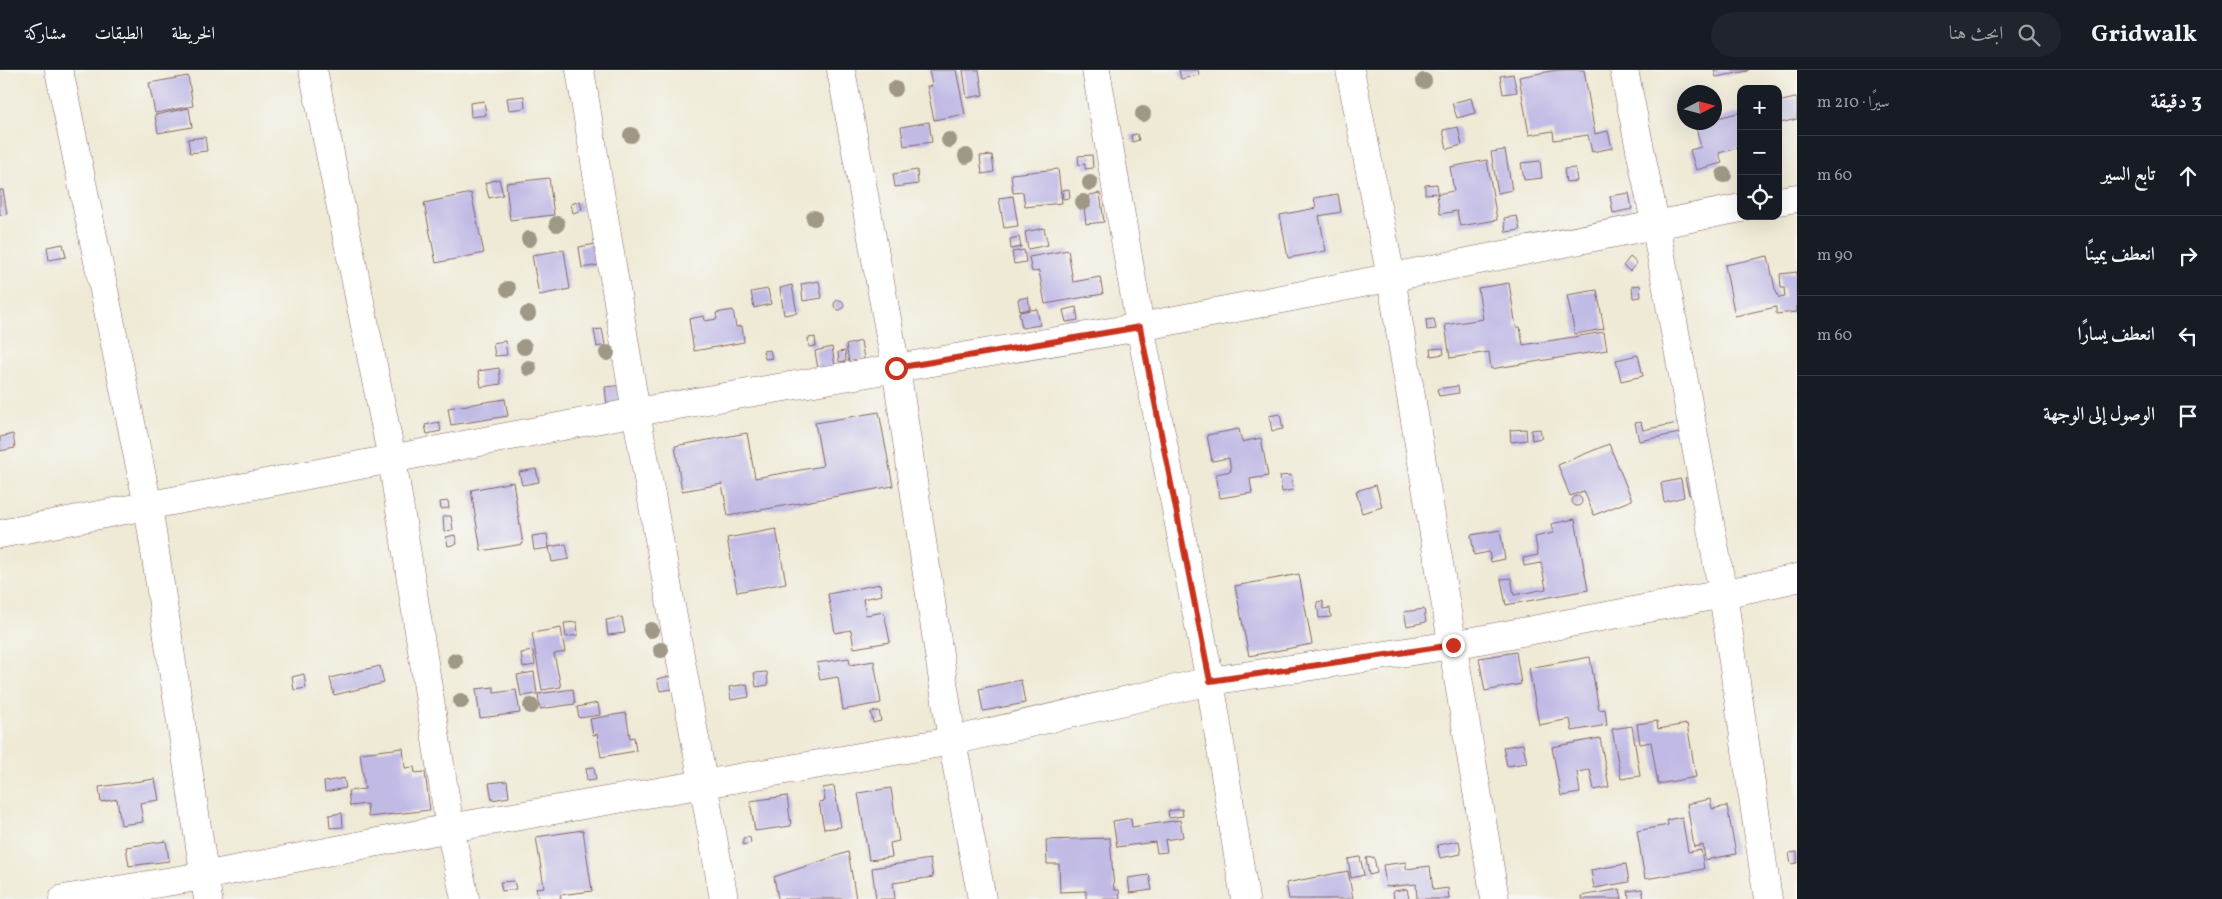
<!DOCTYPE html>
<html lang="ar">
<meta charset="utf-8">
<style>
:root{--surface:#171b24;--page:#20242c;--text:#f1f3f6;--muted:#9ea1a6;--line:#363941}
body{margin:0;font-family:Vollkorn,Amiri,serif;background:var(--page);color:var(--text);direction:rtl}
.controls{position:absolute;right:15px;top:15px;display:grid;overflow:hidden;border-radius:10px;box-shadow:0 5px 20px #0002}
.controls button{width:45px;height:45px;display:grid;place-items:center;padding:0;border:0;border-bottom:1px solid var(--line);background:var(--surface);color:var(--text);font:25px sans-serif}
.compass{position:absolute;left:1677px;top:15px;width:45px;height:45px;border-radius:50%;background:var(--surface);box-shadow:0 5px 20px #0002;rotate:84deg}
.stop{position:absolute;width:15px;height:15px;margin:-11px;border:4px solid #c8321e;border-radius:50%;background:#fff}
.stop.end{background:#c8321e;border-color:#fff;box-shadow:0 1px 5px #0008}
.list{margin:0;padding:0;list-style:none}
h2{display:flex;justify-content:space-between;align-items:center;height:65px;margin:0;padding:0 20px;font-size:21px}
h2 small{font-size:16px;font-weight:400;color:var(--muted)}
.list li{display:grid;grid-template-columns:32px 1fr auto;gap:15px;align-items:center;box-sizing:border-box;height:80px;padding:0 20px;border-top:1px solid var(--line)}
.list b{display:block;font-size:19px;white-space:nowrap}
.list em{font-size:16px;font-style:normal;color:var(--muted)}
.icon{flex:none;width:28px;height:28px;fill:none;stroke:currentColor;stroke-width:2;stroke-linecap:round;stroke-linejoin:round}
.map{position:relative;flex:none;width:1797px;height:829px;overflow:hidden;direction:ltr}
header{display:flex;align-items:center;gap:30px;box-sizing:border-box;height:70px;padding:0 25px;background:var(--surface);border-bottom:1px solid var(--line)}
header strong{font-size:24px}
nav{display:flex;gap:28px;margin-inline-start:auto;font-size:18px}
.search{width:350px;height:45px;background:var(--page);display:flex;align-items:center;gap:12px;box-sizing:border-box;padding:0 18px;border-radius:28px;color:var(--muted);font-size:19px}
main{display:flex}
aside{flex:1;background:var(--surface)}
.map>svg:first-child{display:block}
.building{fill:#c0bae5}
.lines{fill:none;stroke-linecap:round;stroke-linejoin:round}
.street-casing{stroke:#846667;stroke-width:29}
.street{stroke:#fff;stroke-width:28}
.tree{fill:#a09887}
.route{stroke:#c8321e;stroke-width:6}
</style>
<header>
<strong>Gridwalk</strong>
<div class="search"><svg class="icon" aria-label="search" viewBox="0 0 24 24"><circle cx="10" cy="10" r="6"/><path d="M15 15l6 6"/></svg>ابحث هنا</div>
<nav><a>الخريطة</a><a>الطبقات</a><a>مشاركة</a></nav>
</header>
<main>
<aside>
<h2>3 دقيقة<small>سيرًا · 210 m</small></h2>
<ul class="list">
<li><svg class="icon" aria-label="ahead" viewBox="0 0 24 24"><path d="M12 20V5M6 11l6-6 6 6"/></svg><div><b>تابع السير</b></div><em>60 m</em></li>
<li><svg class="icon" aria-label="right" viewBox="0 0 24 24"><path d="M7 20v-9h11M14 6l5 5-5 5"/></svg><div><b>انعطف يمينًا</b></div><em>90 m</em></li>
<li><svg class="icon" aria-label="left" viewBox="0 0 24 24"><path d="M17 20v-9H6M10 6l-5 5 5 5"/></svg><div><b>انعطف يسارًا</b></div><em>60 m</em></li>
<li><svg class="icon" aria-label="arrive" viewBox="0 0 24 24"><path d="M6 21V4h12l-3 4 3 4H6"/></svg><div><b>الوصول إلى الوجهة</b></div></li>
</ul>
</aside>
<div class="map">
<svg width="1797" height="829" viewBox="0 0 1797 829">
<rect width="100%" height="100%" fill="#f6f6f2"/>
<filter id="ink" filterUnits="userSpaceOnUse"><feTurbulence type="fractalNoise" baseFrequency=".02" numOctaves="2"/><feDisplacementMap in="SourceGraphic" scale="10" xChannelSelector="R" yChannelSelector="G"/><feConvolveMatrix kernelMatrix="1 2 1 2 8 2 1 2 1" color-interpolation-filters="sRGB"/></filter>
<filter id="wash" filterUnits="userSpaceOnUse"><feTurbulence type="fractalNoise" baseFrequency=".0096" numOctaves="4" result="noise"/><feDisplacementMap in="SourceGraphic" scale="20" xChannelSelector="R" yChannelSelector="G"/><feGaussianBlur stdDeviation="1.12" result="paint"/><feColorMatrix in="noise" values="0 0 0 0 0 0 0 0 0 0 0 0 0 0 0 0 0 1.4 0 .05"/><feComposite in="paint" operator="in"/></filter>
<g filter="url(#wash)">
<rect width="100%" height="100%" fill="#efead6"/>
<g id="blocks">
<path class="building" d="M929,0H956L965,44L934,50L927,16H932Z
M963,0H979L983,25L967,28Z
M1179,0H1198L1199,5L1181,9Z
M1557,0H1584L1595,64L1608,61L1612,78L1592,82L1588,65L1554,70L1553,61L1529,65L1519,7Z
M1714,0H1748V1L1716,7Z
M1513,4L1517,22L1503,24L1500,6Z
M188,6L193,36L155,43L149,13Z
M524,26L525,38L509,40L507,28Z
M1471,28L1475,43L1457,48L1452,33Z
M1795,28H1797V49L1780,53L1778,32Z
M484,31L486,45L471,47L470,33Z
M189,38L192,57L158,63L155,45Z
M1741,42V77L1719,83L1722,93L1696,100L1690,80L1701,77L1695,54L1714,52V49Z
M929,52L932,72L904,76L901,57Z
M1458,57L1462,75L1447,79L1443,60Z
M1137,64L1139,70L1132,72L1131,65Z
M205,67L207,81L190,83L188,69Z
M1505,80L1512,120L1498,123L1491,82Z
M992,85L994,102L982,104L980,86Z
M1092,85L1093,98L1085,99V94L1079,95L1078,86Z
M1487,90L1497,150L1460,156L1457,141L1440,144L1437,124L1454,121L1450,97Z
M1540,91L1542,108L1524,110L1521,93Z
M1575,98L1577,111L1566,112L1564,99Z
M1058,99L1062,133L1025,137L1023,122L1013,123L1011,104Z
M917,100L918,114L895,117L893,104Z
M549,108L554,145L510,150L506,113Z
M499,109L503,125L489,128L485,113Z
M1437,114L1438,123L1425,124V115Z
M1069,119L1070,128L1063,129L1062,120Z
M0,120H3L7,144L0,145Z
M471,123L484,183L436,193L424,133Z
M1100,123L1104,152L1086,154L1084,137H1090L1089,125Z
M1629,123L1632,139L1613,143L1610,126Z
M1338,124L1341,142L1319,146L1326,181L1288,188L1280,145L1316,138L1314,128Z
M1013,126L1018,156L1004,158L999,128Z
M580,131L582,140L573,143L571,134Z
M1517,146L1520,160L1506,162L1504,148Z
M1044,158L1048,175L1028,179L1025,162Z
M1019,167L1021,177L1011,179L1010,169Z
M63,174L66,187L49,190L47,177Z
M596,174L599,195L582,198L579,177Z
M564,180L570,219L539,225L532,185Z
M1024,180L1026,192L1014,194L1012,182Z
M1068,180L1073,212L1100,207L1103,224L1045,234L1039,201L1032,202L1029,187Z
M1768,186L1775,219L1779,228L1785,227L1784,218H1781L1780,204L1797,202V242L1776,244V237L1735,246L1725,195Z
M1630,187L1637,193L1630,201L1623,196Z
M819,211L822,228L803,231L801,214Z
M1509,213L1516,257H1520L1523,275L1604,262L1607,280L1491,299L1489,282L1450,288L1445,255L1483,249L1478,218Z
M792,215L797,243L784,245L780,218Z
M1640,215L1641,227L1633,228L1632,216Z
M768,219L771,234L754,238L751,222Z
M1597,220L1604,259L1575,264L1567,225Z
M1028,227L1030,239L1020,241L1018,229Z
M834 235a5 5 0 1 1 10 0a5 5 0 1 1-10 0Z
M1076,237L1078,250L1066,252L1063,240Z
M1037,239L1040,255L1022,258L1019,242Z
M733,240L736,257L742,256L744,272L694,281L689,249L704,246L705,251L717,249L716,243Z
M1434,249L1436,259L1427,260L1426,250Z
M602,259L605,275L597,277L594,260Z
M815,267L816,276L809,277L808,268Z
M505,271L507,285L495,286L493,273Z
M861,271L864,289L849,292L846,275Z
M832,277L835,296L818,299L815,281Z
M1443,278L1444,284L1431,286L1430,279Z
M770,280L772,288L765,289L763,281Z
M845,281L846,291L839,292L838,282Z
M1638,285L1643,306L1621,311L1616,290Z
M499,298L501,314L481,317L478,301Z
M624,315L626,333L607,336L605,317Z
M1458,316L1459,323L1439,326L1437,319Z
M505,329L508,346L451,355L448,338Z
M879,342L893,416L728,446L722,414L682,421L675,376L747,363L755,408L823,396L815,353Z
M1280,344L1283,359L1272,361L1269,346Z
M439,352L441,361L427,364L425,355Z
M1641,352L1643,360L1683,352L1685,362L1639,371L1635,353Z
M1239,359L1242,372L1261,368L1268,406L1250,409L1252,423L1220,428L1216,404L1231,401L1229,388L1212,391L1207,365Z
M1526,359L1527,370L1511,372L1510,360Z
M1540,359L1542,368L1532,370L1531,360Z
M13,364L15,378L0,381V367Z
M1609,374L1632,430L1594,445L1584,421L1570,426L1558,395Z
M536,399L539,412L522,415L519,402Z
M1291,405L1293,420L1282,422L1280,406Z
M1694,406L1697,424L1689,425L1685,408Z
M1681,409L1684,427L1664,432L1661,413Z
M513,412L523,474L481,481L471,420Z
M1376,415L1382,437L1362,443L1356,421Z
M1572 431a5 5 0 1 1 10 0a5 5 0 1 1-10 0Z
M448,431L449,438L441,439L440,432Z
M443,446H451L453,460L444,461Z
M1575,449L1588,520L1506,535L1501,509L1511,508L1514,525L1546,519L1541,493L1524,496L1523,488L1538,485L1535,467L1553,463L1551,454Z
M776,459L786,513L737,522L727,468Z
M1500,460L1505,489L1491,492L1489,482L1474,485L1471,465Z
M547,464L549,478L534,480L532,466Z
M455,465L457,474L448,476L446,467Z
M566,474L569,489L552,492L549,477Z
M1299,504L1312,574L1249,586L1235,516Z
M880,514L882,525L863,529L866,545L884,542L890,572L854,578L851,560L835,563L828,524Z
M1323,531V539L1330,538L1331,547L1319,548L1317,532Z
M1424,539L1426,552L1407,556L1404,542Z
M622,547L625,563L608,565L606,550Z
M577,552L578,565L566,567L564,553Z
M561,558L565,582L554,584L561,617L542,620L532,563Z
M533,581L535,595L523,597L521,583Z
M1516,582L1521,614L1485,621L1479,588Z
M1590,587L1599,640L1605,639L1607,655L1572,661L1570,649L1539,655L1529,598Z
M849,588L850,595L874,591L881,633L843,640L838,607L820,610L817,593Z
M380,596L384,613L334,625L330,608Z
M534,602L537,624L521,626L517,605Z
M767,602L768,615L756,617L754,603Z
M304,604L306,618L294,620L292,607Z
M670,606L673,619L660,621L657,609Z
M1021,610L1025,633L983,641L979,619Z
M747,614L749,627L731,630L729,617Z
M494,617V623L516,620L520,643L480,648L476,619Z
M573,619L575,634L540,639L538,624Z
M598,633L600,645L579,648L577,637Z
M879,641L881,651L873,653L871,642Z
M626,643L630,668L634,667L636,681L601,687L597,664L593,665L590,649Z
M1657,651L1658,659L1687,654L1696,707L1658,714L1651,672L1640,674L1637,654Z
M1632,656L1640,706L1621,709L1612,659Z
M1600,668L1609,717L1594,720L1590,700L1577,702L1580,723L1561,726L1552,677Z
M1523,674L1527,693L1507,696L1503,677Z
M403,678L405,698L414,697L415,703L425,702L430,740L368,747L367,734L350,736L348,721L365,719L360,683Z
M594,697L596,710L587,711L586,698Z
M344,708L346,718L325,722L324,712Z
M155,709L159,730L140,733L143,752L121,755L117,729L101,732L99,717Z
M507,711L509,727L492,730L489,713Z
M834,716L841,757L824,759L819,732L825,731L823,718Z
M891,718L899,771L890,773L892,787L869,790L858,723Z
M787,726L791,756L755,761L750,731Z
M1710,729L1712,739L1727,736L1736,784L1705,790L1703,775L1694,777L1687,734Z
M1182,739L1183,746L1169,748L1168,741Z
M342,743L343,757L330,758L329,745Z
M1682,747L1688,782L1701,780L1704,799L1645,809L1637,761L1668,755L1667,750Z
M1131,748L1132,757L1180,750L1183,767L1165,770L1167,782L1157,783L1155,772L1117,777L1113,751Z
M583,760L592,821L560,825L561,829H538L536,818L544,817L536,767Z
M750,767L751,773L743,775V768Z
M1110,768L1114,820H1119L1120,829H1086V821L1060,822L1059,794H1047L1046,770Z
M166,771L169,791L129,796L126,777Z
M1459,771L1461,784L1440,788L1437,775Z
M848,782L856,829H778L774,807Z
M1797,782V793L1791,794L1789,783Z
M1360,787L1364,805L1351,808L1348,789Z
M1374,787L1377,803L1369,805L1366,788Z
M930,789L933,807L893,813L895,829H876L872,798Z
M1406,792V799L1430,796L1433,820L1448,818L1449,829H1417L1416,814L1386,817L1383,795Z
M1626,794L1629,812L1594,818L1591,800Z
M1348,801L1353,829H1289L1286,813Z
M1149,805L1152,820L1130,823L1128,808Z
M514,811L516,819L502,821L500,812Z
M1407,819L1409,829H1394L1393,821Z
M1620,819L1622,829H1582L1581,826Z
M1642,819L1644,829H1629L1628,821Z"/>
</g>
</g>
<g filter="url(#ink)">
<use href="#blocks" fill-opacity="0" stroke="#846667" stroke-width="1"/>
<g class="lines">
<defs>
<path id="street" d="M59,0L148,436L208,829
M313,0L392,389L450,758L465,829
M580,0L636,342L724,829
M841,0L896,298L952,671L982,829
M1096,0L1140,257L1210,611L1245,829
M1350,0L1391,207L1495,829
M1624,0L1655,153L1723,524L1768,829
M1778,131L1797,128
M0,464L636,342L1140,257L1741,138
M63,829L203,806L450,758L952,671L1210,611L1453,575L1723,524L1797,508"/>
</defs>
<use href="#street" class="street-casing"/>
<use href="#street" class="street"/>
</g>
<g class="tree">
<circle cx="1424" cy="11" r="8"/>
<circle cx="895" cy="19" r="8"/>
<circle cx="1143" cy="44" r="8"/>
<circle cx="631" cy="65" r="8"/>
<circle cx="949" cy="70" r="8"/>
<circle cx="966" cy="86" r="8"/>
<circle cx="1724" cy="105" r="8"/>
<circle cx="1090" cy="113" r="8"/>
<circle cx="1083" cy="132" r="8"/>
<circle cx="814" cy="148" r="8"/>
<circle cx="557" cy="154" r="8"/>
<circle cx="529" cy="169" r="8"/>
<circle cx="508" cy="219" r="8"/>
<circle cx="528" cy="244" r="8"/>
<circle cx="524" cy="277" r="8"/>
<circle cx="607" cy="283" r="8"/>
<circle cx="529" cy="298" r="8"/>
<circle cx="651" cy="560" r="8"/>
<circle cx="661" cy="580" r="8"/>
<circle cx="455" cy="591" r="8"/>
<circle cx="461" cy="631" r="8"/>
<circle cx="531" cy="636" r="8"/>
</g>
</g>
<g class="lines" filter="url(#ink)">
<path class="route" d="M896,298L1140,257L1210,611L1453,575"/>
</g>
</svg>
<div class="controls">
<button>+</button>
<button>−</button>
<button><svg class="icon" aria-label="locate" viewBox="0 0 24 24"><circle cx="12" cy="12" r="6"/><path d="M12 2v4M12 18v4M2 12h4M18 12h4"/></svg></button>
</div>
<svg class="compass" viewBox="-18 -18 36 36"><path d="M0-13l5 13h-10z" fill="#e53935"/><path d="M0 13l5-13h-10z" fill="#9ea1a6"/></svg>
<div class="stop" style="left:896px;top:298px"></div>
<div class="stop end" style="left:1453px;top:575px"></div>
</div>
</main>
